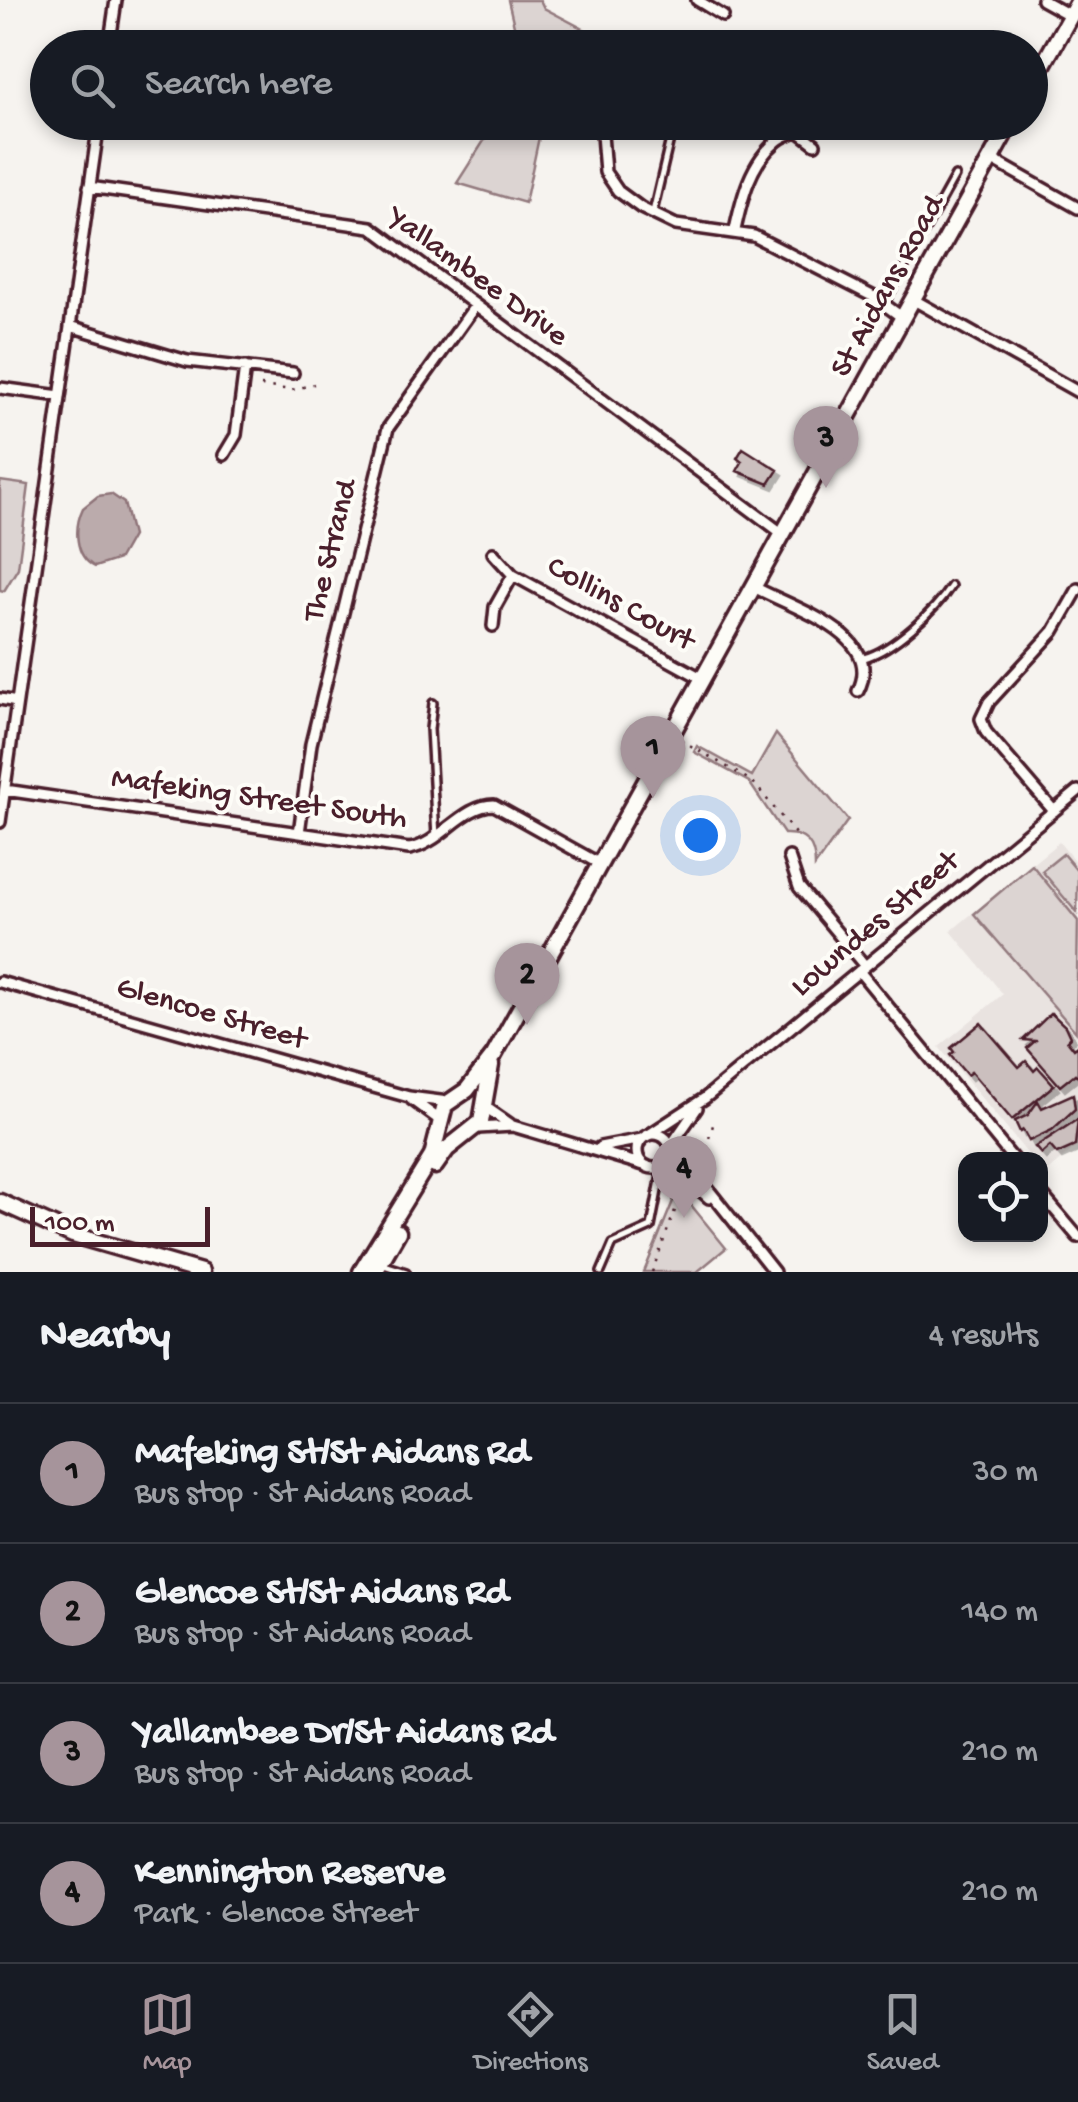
<!DOCTYPE html>
<meta charset="utf-8">
<style>
:root{--surface:#171b24;--page:#242831;--text:#f1f3f6;--muted:#9ea1a6;--line:#363941;--accent:#a6949b}
body{margin:0;font-family:"Gochi Hand",sans-serif;background:var(--page);color:var(--text)}
.controls{position:absolute;right:30px;bottom:30px;display:grid;overflow:hidden;border-radius:20px;box-shadow:0 5px 15px #0003}
.controls button{width:90px;height:90px;display:grid;place-items:center;padding:0;border:0;border-bottom:2px solid var(--line);background:var(--surface);color:var(--text);font:50px sans-serif}
.scale{position:absolute;left:30px;bottom:25px;width:180px;box-sizing:border-box;padding-left:10px;border:5px solid #4a1f2b;border-top:0;font-size:28px;line-height:35px;white-space:nowrap;color:#4a1f2b;-webkit-text-stroke:8px #fdfcf7;paint-order:stroke}
.you{position:absolute;left:700px;top:835px;width:35px;height:35px;margin:-25px;border:8px solid #fff;border-radius:50%;background:#1a73e8;box-shadow:0 0 0 15px #1a73e833}
.badge{display:grid;place-items:center;width:65px;height:65px;border-radius:50%;background:var(--accent);color:#111;font-size:32px;font-weight:700}
.pin{position:absolute;translate:-50% -82px;filter:drop-shadow(0 2px 5px #0008)}
.pin::after{content:'';position:absolute;top:52px;width:35px;height:30px;background:inherit;clip-path:polygon(0 0,100% 0,50% 100%)}
.list{margin:0;padding:0;list-style:none}
h2{display:flex;justify-content:space-between;align-items:center;height:130px;margin:0;padding:0 40px;font-size:42px}
h2 small{font-size:32px;font-weight:400;color:var(--muted)}
.list li{display:grid;grid-template-columns:65px 1fr auto;gap:30px;align-items:center;box-sizing:border-box;height:140px;padding:0 40px;border-top:2px solid var(--line)}
.list b{display:block;font-size:38px;white-space:nowrap}
.list p{margin:0;font-size:32px;white-space:nowrap;color:var(--muted)}
.list em{font-size:32px;font-style:normal;color:var(--muted)}
.icon{flex:none;width:55px;height:55px;fill:none;stroke:currentColor;stroke-width:2;stroke-linecap:round;stroke-linejoin:round}
.map{position:relative;flex:none;width:1078px;height:1272px;overflow:hidden}
.search{position:absolute;background:var(--surface);box-shadow:0 5px 15px #0003;left:30px;right:30px;top:30px;height:110px;display:flex;align-items:center;gap:25px;box-sizing:border-box;padding:0 35px;border-radius:55px;color:var(--muted);font-size:38px}
.sheet{height:690px;background:var(--surface)}
nav{display:flex;justify-content:space-around;align-items:center;box-sizing:border-box;height:140px;border-top:2px solid var(--line);background:var(--surface);font-size:28px;color:var(--muted)}
nav a{display:grid;justify-items:center;gap:5px}
nav .on{color:var(--accent)}
.map>svg:first-child{display:block}
.built{fill:#e9e3e0}
.green{fill:#dcd4d2;stroke:#937a7e;stroke-width:2.5}
.water{fill:#bbabac;stroke:#8e7378;stroke-width:2.5}
.building{fill:#cbbfbe;stroke:#4a1f2b;stroke-width:2.5;filter:url(#shadow)}
.lines{fill:none;stroke-linecap:round;stroke-linejoin:round}
.lane-casing{stroke:#4a1f2b;stroke-width:12}
.street-casing{stroke:#4a1f2b;stroke-width:16}
.secondary-casing{stroke:#4a1f2b;stroke-width:21}
.path{stroke:#4a1f2b;stroke-width:2.5;stroke-dasharray:2.5 8;stroke-linecap:butt}
.lane{stroke:#fdfcf7;stroke-width:5}
.street{stroke:#fdfcf7;stroke-width:9}
.secondary{stroke:#fdfcf7;stroke-width:14}
.labels{text-anchor:middle;dominant-baseline:central;stroke-width:8;stroke-linejoin:round;paint-order:stroke}
.street-label{font-size:32px;fill:#4a1f2b;stroke:#fdfcf7}
</style>
<div class="map">
<svg width="1078" height="1272" viewBox="0 0 1078 1272">
<defs>
<filter id="shadow"><feDropShadow dx="5" dy="5" stdDeviation="0" flood-color="#0004"/></filter>
</defs>
<rect width="100%" height="100%" fill="#f6f3ef"/>
<filter id="ink" filterUnits="userSpaceOnUse"><feTurbulence type="fractalNoise" baseFrequency=".01" numOctaves="2"/><feDisplacementMap in="SourceGraphic" scale="20" xChannelSelector="R" yChannelSelector="G"/><feConvolveMatrix kernelMatrix="1 2 1 2 8 2 1 2 1" color-interpolation-filters="sRGB"/></filter>
<g filter="url(#ink)">
<path class="built" d="M1059,842L1078,865V1145L1044,1174L1040,1160L1032,1159L939,1047L1003,994L951,931Z"/>
<path class="green" d="M508,0H540L544,8L612,44L610,48L519,47Z
M496,122L542,123L525,203L457,183Z
M0,481L29,485L18,568L4,591L0,590Z
M776,734L848,820L815,866C815,845 806,833 784,834L749,782L694,752L697,746L752,776Z
M1063,854L1078,872L1077,913L1042,871Z
M1032,865L1078,921L1076,1032L974,914Z
M678,1189L726,1248L697,1272H644Z"/>
<path class="water" d="M98,496L111,494L124,503L132,536L119,559L95,567C74,556 74,527 83,508Z"/>
<path class="building" d="M743,448L778,470L769,484L737,471L742,462L737,458Z
M1051,1013L1065,1026L1070,1037L1067,1040L1074,1049L1078,1046V1077L1075,1074L1060,1086L1027,1048L1035,1041L1023,1040Z
M981,1023L1019,1067L1026,1061L1034,1071L1038,1067L1054,1085L1012,1120L971,1072L967,1075L950,1055L954,1052L951,1048Z
M1073,1094L1075,1109L1052,1130L1029,1141L1023,1130L1020,1132L1015,1121L1028,1115L1038,1101L1042,1108Z
M1078,1119L1075,1146L1057,1154L1050,1146L1041,1154L1035,1147Z"/>
<g class="lines">
<defs>
<path id="lane" d="M653,212L674,122
M884,304L955,176
M864,658C893,650 935,611 951,586
M433,703L430,729L436,837
M381,1264L406,1272
M601,1272L613,1244L651,1227L662,1170"/>
<path id="street" d="M697,0L723,16
M1042,0L1071,16
M109,48L116,0
M601,122L605,172L618,191L641,208L676,225L754,236L874,297L903,318
M798,131L815,144
M991,159L1078,208
M89,187L371,227L783,534
M735,230C742,198 750,163 777,141C787,133 797,134 804,122
M914,300L1078,392
M70,326L187,361L293,373
M0,388L60,396
M224,455L236,435L245,367
M493,553L513,575L703,679
M754,587C792,608 886,635 858,691
M493,626L495,607L513,575
M0,699L17,702
M5,790L409,849C441,844 462,805 494,805L600,864
M1054,811L986,732L981,719L989,702L1054,631L1078,589
M0,822L99,122
M299,833L311,744L388,428L475,306
M789,857L799,887L865,966
M859,971L1014,1160
M0,982L409,1097L448,1102
M411,1099L441,1121
M484,1106L510,1124
M478,1128L513,1126L647,1166
M637 1151a17 17 0 1 1 34 0a17 17 0 1 1-34 0Z
M647,1136L705,1098L1078,791
M672,1144L697,1108
M673,1145L774,1272
M600,1147L642,1139
M663,1168L684,1176L709,1198
M1040,1192L1078,1237"/>
<path id="secondary" d="M1030,88L1078,2
M435,1166L447,1149L481,1122L491,1065
M0,1202L73,1235L201,1272
M361,1272L432,1156L445,1105L467,1090L494,1055L1011,122
M375,1272L398,1232"/>
</defs>
<use href="#lane" class="lane-casing"/>
<use href="#street" class="street-casing"/>
<use href="#secondary" class="secondary-casing"/>
<path class="path" d="M261,386L292,390L314,384
M681,740L753,782L797,836
M703,1158L713,1125
M652,1272L683,1189"/>
<use href="#lane" class="lane"/>
<use href="#street" class="street"/>
<use href="#secondary" class="secondary"/>
</g>
</g>
<g class="labels">
<g class="street-label">
<text transform="translate(477 278) rotate(36)">Yallambee Drive</text>
<text transform="translate(889 287) rotate(-61)">St Aidans Road</text>
<text transform="translate(332 551) rotate(-76)">The Strand</text>
<text transform="translate(620 605) rotate(29)">Collins Court</text>
<text transform="translate(259 800) rotate(8)">Mafeking Street South</text>
<text transform="translate(876 925) rotate(-40)">Lowndes Street</text>
<text transform="translate(211 1015) rotate(16)">Glencoe Street</text>
</g>
</g>
</svg>
<div class="controls">
<button><svg class="icon" aria-label="locate" viewBox="0 0 24 24"><circle cx="12" cy="12" r="6"/><path d="M12 2v4M12 18v4M2 12h4M18 12h4"/></svg></button>
</div>
<div class="scale">100 m</div>
<div class="you"></div>
<div class="pin badge" style="left:653px;top:798px">1</div>
<div class="pin badge" style="left:527px;top:1025px">2</div>
<div class="pin badge" style="left:826px;top:488px">3</div>
<div class="pin badge" style="left:684px;top:1218px">4</div>
<div class="search"><svg class="icon" aria-label="search" viewBox="0 0 24 24"><circle cx="10" cy="10" r="6"/><path d="M15 15l6 6"/></svg>Search here</div>
</div>
<section class="sheet">
<h2>Nearby<small>4 results</small></h2>
<ul class="list">
<li><span class="badge">1</span><div><b>Mafeking St/St Aidans Rd</b><p>Bus stop · St Aidans Road</p></div><em>30 m</em></li>
<li><span class="badge">2</span><div><b>Glencoe St/St Aidans Rd</b><p>Bus stop · St Aidans Road</p></div><em>140 m</em></li>
<li><span class="badge">3</span><div><b>Yallambee Dr/St Aidans Rd</b><p>Bus stop · St Aidans Road</p></div><em>210 m</em></li>
<li><span class="badge">4</span><div><b>Kennington Reserve</b><p>Park · Glencoe Street</p></div><em>210 m</em></li>
</ul>
</section>
<nav>
<a class="on"><svg class="icon" aria-label="map" viewBox="0 0 24 24"><path d="M3 6l6-2 6 2 6-2v14l-6 2-6-2-6 2zM9 4v14M15 6v14"/></svg>Map</a>
<a><svg class="icon" aria-label="directions" viewBox="0 0 24 24"><path d="M12 3l9 9-9 9-9-9zM9 14v-3h6M13 9l2 2-2 2"/></svg>Directions</a>
<a><svg class="icon" aria-label="saved" viewBox="0 0 24 24"><path d="M7 4h10v16l-5-4-5 4z"/></svg>Saved</a>
</nav>
